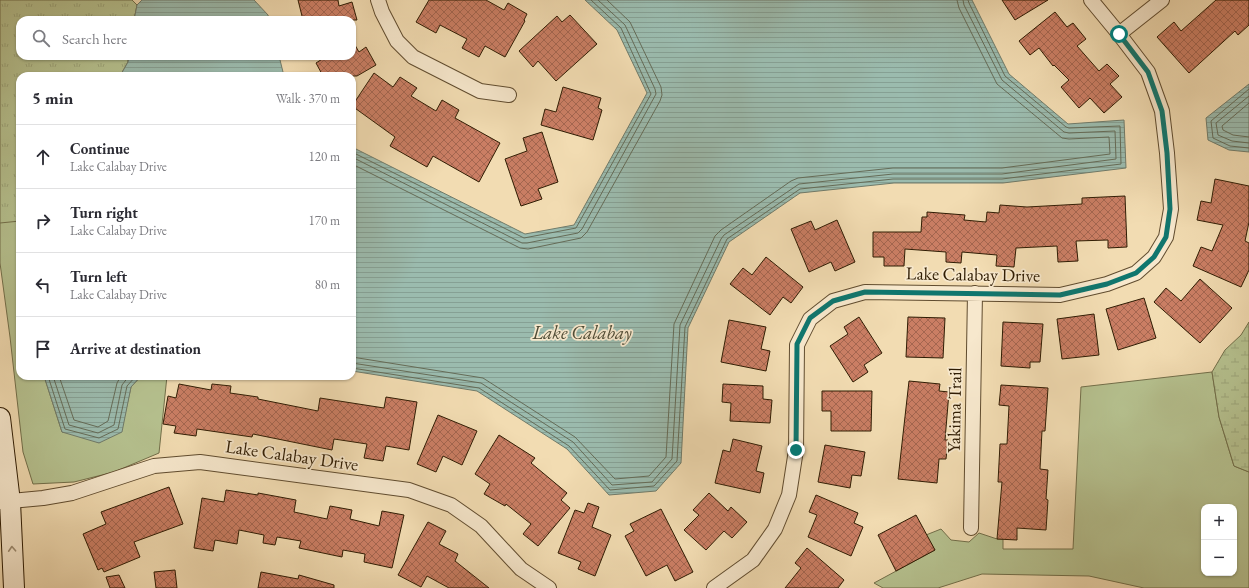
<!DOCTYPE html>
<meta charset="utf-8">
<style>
:root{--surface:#fff;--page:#f7f7f7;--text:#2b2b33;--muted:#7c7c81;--line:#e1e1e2}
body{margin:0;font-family:"EB Garamond",serif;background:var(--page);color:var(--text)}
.controls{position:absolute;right:12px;bottom:12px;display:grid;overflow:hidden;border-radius:8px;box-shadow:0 1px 3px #0004}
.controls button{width:36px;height:36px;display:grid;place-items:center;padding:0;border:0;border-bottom:1px solid var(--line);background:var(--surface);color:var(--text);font:20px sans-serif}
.stop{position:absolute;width:12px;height:12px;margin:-9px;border:3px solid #0f766e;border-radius:50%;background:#fff}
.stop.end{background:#0f766e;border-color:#fff;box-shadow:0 1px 4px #0008}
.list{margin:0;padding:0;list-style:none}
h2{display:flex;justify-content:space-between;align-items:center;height:52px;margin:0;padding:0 16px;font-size:17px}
h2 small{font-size:13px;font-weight:400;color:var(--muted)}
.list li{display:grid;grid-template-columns:26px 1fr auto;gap:12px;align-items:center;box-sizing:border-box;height:64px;padding:0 16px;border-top:1px solid var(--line)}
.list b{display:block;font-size:15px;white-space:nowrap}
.list p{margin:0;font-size:13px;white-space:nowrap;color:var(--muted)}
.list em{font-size:13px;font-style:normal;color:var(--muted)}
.icon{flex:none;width:22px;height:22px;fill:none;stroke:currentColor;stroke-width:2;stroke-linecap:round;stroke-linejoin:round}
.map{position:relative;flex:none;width:1249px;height:588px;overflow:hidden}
.search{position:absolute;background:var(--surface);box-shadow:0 1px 3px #0004;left:16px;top:16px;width:340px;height:44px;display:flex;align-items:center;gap:10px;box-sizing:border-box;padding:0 14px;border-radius:12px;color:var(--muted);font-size:15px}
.panel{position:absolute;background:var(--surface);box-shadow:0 1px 3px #0004;left:16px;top:72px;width:340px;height:308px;border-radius:12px}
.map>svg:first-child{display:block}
.grass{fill:#b6c290;stroke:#726f4a;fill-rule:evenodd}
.wetland{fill:url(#wetland-marsh);stroke:#726f4a}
.park{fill:url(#park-tufts);stroke:#726f4a}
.water{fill:url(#water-rules);stroke:#707b6a}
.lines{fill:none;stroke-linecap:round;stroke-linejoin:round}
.shore{stroke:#656c58;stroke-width:1}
.building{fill:url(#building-cross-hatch);stroke:#2f1c03}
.street-casing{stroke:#604c2f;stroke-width:16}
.secondary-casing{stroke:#2f1c03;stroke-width:22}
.street{stroke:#f7e8cd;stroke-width:14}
.secondary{stroke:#f7e8cd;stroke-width:20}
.oneway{stroke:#9d8c72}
.route{stroke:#0f766e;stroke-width:5}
.labels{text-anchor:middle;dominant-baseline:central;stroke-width:3.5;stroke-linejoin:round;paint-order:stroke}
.street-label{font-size:18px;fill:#2f1c03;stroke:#f7e8cd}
.water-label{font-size:19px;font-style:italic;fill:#4f4c36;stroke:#f7e8cd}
</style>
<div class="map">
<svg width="1249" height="588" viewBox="0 0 1249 588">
<defs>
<pattern id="wetland-marsh" width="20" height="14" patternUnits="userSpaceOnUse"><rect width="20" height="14" fill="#b6c290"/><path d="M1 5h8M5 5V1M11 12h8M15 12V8" fill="none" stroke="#9da67b"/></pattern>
<pattern id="park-tufts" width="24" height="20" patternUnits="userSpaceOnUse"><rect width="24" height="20" fill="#b6c290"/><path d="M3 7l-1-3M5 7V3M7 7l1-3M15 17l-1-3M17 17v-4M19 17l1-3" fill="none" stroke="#9da67b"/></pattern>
<pattern id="water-rules" width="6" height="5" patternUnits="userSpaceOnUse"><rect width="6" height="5" fill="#9bbbae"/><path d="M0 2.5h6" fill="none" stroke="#86a094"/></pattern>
<pattern id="building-cross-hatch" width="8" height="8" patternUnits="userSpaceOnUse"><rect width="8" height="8" fill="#ca7e64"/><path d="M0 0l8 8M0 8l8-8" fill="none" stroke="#a46650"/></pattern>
</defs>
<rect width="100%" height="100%" fill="#f2dcb2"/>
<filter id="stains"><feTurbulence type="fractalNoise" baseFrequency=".005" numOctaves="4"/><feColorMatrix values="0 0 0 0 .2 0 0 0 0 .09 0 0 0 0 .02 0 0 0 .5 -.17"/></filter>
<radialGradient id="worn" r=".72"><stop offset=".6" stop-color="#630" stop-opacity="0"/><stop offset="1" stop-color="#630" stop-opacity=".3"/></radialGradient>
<path class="grass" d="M0,0H132L137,5L134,20H20V56H128L120,76H20V376H44L62,432H121L131,387L141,376H167L159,453L114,472L74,482L33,484L23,452L10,337L0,263Z
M1212,372L1219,417L1234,466L1249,472V588H1144L1089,576L1035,575L982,574L938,588H883L874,583L935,550L926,535L941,529L951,540L969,542L979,533L997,539H1003V549H1073L1081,387ZM1204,507H1234V573H1204Z"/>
<path class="wetland" d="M1249,322V472L1234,466L1219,417L1212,372L1225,350L1241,335Z"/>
<path class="park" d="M0,0H132L137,5L134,20H20V56H128V62L120,76H20V221L0,223Z"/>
<path class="water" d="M142,0H254L268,15L269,20H134L137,5Z
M585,0H972L1009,74L1068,124L1124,120L1126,168L1003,183H894L800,193L729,242L688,328L681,463L656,491L609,495L567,449L477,391L352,371V147L525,234L574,225L647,93L617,30Z
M129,56H279L284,76H120L128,62Z
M1249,84V152L1229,150L1208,140L1206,118Z
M44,376H141L131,387L122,432L99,443L62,432Z"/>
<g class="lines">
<path class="shore" d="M1249,89L1211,121L1213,138L1230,146L1249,148
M1249,96L1216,123L1218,135L1232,141L1249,143
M1249,103L1222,126L1223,130L1233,135L1249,137
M352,152L524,238L576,228L651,94L621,28L591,0
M352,157L522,243H527L578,233L582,229L656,94L655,89L625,25L598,0
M352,164L520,248L528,249L581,238L587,232L660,101L662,95L661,87L630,22L607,0
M352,357L483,378L575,437L615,479L649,476L666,457L674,324L715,236L721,230L791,181L798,178L893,168H1002L1110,154L1109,137L1069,139L1062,138L997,84L959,8L957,0
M352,363L481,383L573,442L612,485L652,482L672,459L680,325L721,239L724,235L799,184L893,174H1002L1116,159L1115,131L1069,133L1064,132L1002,80L964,5L963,0
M352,368L479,388L569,446L610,490L654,486L677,461L685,327L727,239L800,189L893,179H1002L1121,164L1120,126L1069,128L1066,127L1005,76L969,3L968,0
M48,376L65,429L99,438L118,429L127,386L136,376
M53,376L69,425L98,433L114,425L122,385L129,376
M59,376L74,420L98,427L108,421L117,383L121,376"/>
</g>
<path class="building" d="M298,0H338L339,6L352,2L357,20H303Z
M429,0H486L504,10L508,3L527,14L524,20L525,21L505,57L485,46L479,57L462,48L467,39L440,25L436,33L416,22Z
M1002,0H1048L1015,20Z
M1216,0H1249V25L1238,35L1235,31L1189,73L1157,37L1174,22L1181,31Z
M1055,12L1067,27L1073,23L1086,39L1077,46L1099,71L1107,64L1119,76L1110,84L1122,97L1104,113L1090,98L1079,108L1061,87L1069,80L1054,65L1053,66L1039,48L1030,55L1019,41Z
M570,15L597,44L556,81L538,61L533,67L519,51L557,16L562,22Z
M352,40L359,52L366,47L376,65L357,76H323L316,63L327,56H352Z
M374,73L393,87L400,77L417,88L411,96L436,111L442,100L459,110L455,118L500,143L479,182L433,156L427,167L390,146L395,137L352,106Z
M563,87L601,98L598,108L602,110L593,140L541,125L545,109L556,112Z
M542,132L558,182L538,189L542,199L521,206L505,159L527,151L523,138Z
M1215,179L1249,186V222L1245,241L1249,243V270L1241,287L1193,266L1201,247L1212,251L1223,225L1197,220L1201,201L1211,203Z
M1125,196L1127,247L1108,248V240L1076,241L1078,261L1058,262L1057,246L1016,248L1014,267L996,266L997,255L962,252L961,263L946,262V252L905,249L904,266H884V257H873V232H921L922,217H927V212L965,215L964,220L986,222L987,212L999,213L1000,205L1027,207L1082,204V198Z
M837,220L855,262L835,271L831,262L809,272L791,229L811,221L815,230Z
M766,257L803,287L791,303L783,297L770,315L730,284L743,268L752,275Z
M1200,279L1232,308L1200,343L1154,302L1166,288L1181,301Z
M1144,298L1156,338L1118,350L1106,309Z
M1094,314L1099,355L1062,359L1057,319Z
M859,317L882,353L864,365L868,372L853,382L830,346L848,334L844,327Z
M908,317L945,318L943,358L906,357Z
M729,320L766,327L761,349L770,351L766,371L721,362Z
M1003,322L1043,324L1040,362H1030V368L1001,366Z
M909,381L940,384L939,391L949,392L945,440H948L946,459H939L937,483L898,479Z
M179,384L211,390L212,384L231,386L230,393L258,397V399L318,411L320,398L384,408L386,397L417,402L409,450L386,446L383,461L364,458L367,444L334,439L332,450L253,434L252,437L197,429L196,436L174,433L176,426L163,424L168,396L176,398Z
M723,384L763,386V399L772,400L770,423L730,421L731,403L722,402Z
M1001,385L1048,388L1045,431H1042L1040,469L1048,470L1046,499L1048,500L1046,530L1017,528V540L997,539L1002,482H998L1000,444H1007L1009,406L999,405Z
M822,391H872L871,431H831V411H822Z
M438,415L477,431L462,465L443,456L436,472L417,464Z
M499,435L535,458L531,463L567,493L561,500L570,508L538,546L523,534L531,524L506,504L505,506L484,494L490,484L475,474Z
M733,439L762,446L756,471L764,473L760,493L715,483L723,450L730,452Z
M825,445L865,452L861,476L852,475L850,488L818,482Z
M169,487L183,524L134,542L140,557L104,572L102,568L98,570L83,534L106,524L101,512Z
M226,490L258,495V493L296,500L294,512L327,519L330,506L352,510L350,519L379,526L382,511L404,515L392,568L364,562L365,554L343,550L342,557L299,548L301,541L277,537L275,545L263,543L264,535L239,530L237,544L215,540L213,551L194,548L202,498L224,502Z
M709,493L728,511L731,507L747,522L732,538L724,531L706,550L684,530L699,515L693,510Z
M816,495L858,513L854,523L863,527L851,556L808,537L817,515L809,512Z
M588,503L599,507L592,527L611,535L595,576L578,569L581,562L558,553L575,510L584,513Z
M661,509L693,572L675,581L667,565L646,576L625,536L634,531L630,524Z
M916,515L935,550L896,571L878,535Z
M428,522L446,531L439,544L458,554L455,561L489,588H449L427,576L421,587L398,575Z
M807,548L844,580L838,588H785L801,568L795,563Z
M175,570L177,588H156L154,572Z
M261,572L298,579L299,575L334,585V588H258Z
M119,575L125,588H110L106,577Z"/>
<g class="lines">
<defs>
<path id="street" d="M378,0L382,12L397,41L413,57L480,91L509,95
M1119,34L1162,0
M0,502L43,498L72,493L154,466L200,462L409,490L451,505L481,526L521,569L549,588
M971,528L975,293
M714,588L753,560L775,529L789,495L796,450L797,345L810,319L833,301L865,292L1060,295L1107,284L1136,273L1154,257L1166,237L1171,209L1167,153L1162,111L1148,72L1119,34L1091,0"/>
<path id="secondary" d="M0,418L10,502L14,588"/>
</defs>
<use href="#street" class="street-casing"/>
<use href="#secondary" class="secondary-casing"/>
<use href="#street" class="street"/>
<use href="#secondary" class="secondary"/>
</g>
<defs><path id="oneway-chevron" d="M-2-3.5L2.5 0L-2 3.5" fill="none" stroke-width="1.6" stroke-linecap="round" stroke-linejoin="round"/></defs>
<use class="oneway" href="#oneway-chevron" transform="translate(12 549) rotate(-93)"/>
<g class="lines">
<path class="route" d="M796,450L797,344L810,318L833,301L865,292L1060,295L1107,284L1136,273L1154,257L1166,237L1170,209L1167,153L1162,111L1148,72L1119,34"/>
</g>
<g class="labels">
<g class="street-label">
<text transform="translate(973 274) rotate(1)">Lake Calabay Drive</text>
<text transform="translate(954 410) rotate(-89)">Yakima Trail</text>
<text transform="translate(292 455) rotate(8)">Lake Calabay Drive</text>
</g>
<g class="water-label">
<text x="582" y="332">Lake Calabay</text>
</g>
</g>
<rect width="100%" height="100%" filter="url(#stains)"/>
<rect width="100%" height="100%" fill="url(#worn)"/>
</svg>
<div class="controls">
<button>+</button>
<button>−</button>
</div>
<div class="stop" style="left:1119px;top:34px"></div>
<div class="stop end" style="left:796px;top:450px"></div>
<div class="search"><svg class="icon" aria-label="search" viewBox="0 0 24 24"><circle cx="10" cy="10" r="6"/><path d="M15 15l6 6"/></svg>Search here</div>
<section class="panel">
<h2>5 min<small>Walk · 370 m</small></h2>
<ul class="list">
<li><svg class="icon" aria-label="ahead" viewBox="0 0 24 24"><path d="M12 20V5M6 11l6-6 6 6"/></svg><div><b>Continue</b><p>Lake Calabay Drive</p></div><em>120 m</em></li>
<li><svg class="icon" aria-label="right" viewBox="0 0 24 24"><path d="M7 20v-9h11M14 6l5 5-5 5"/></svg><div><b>Turn right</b><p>Lake Calabay Drive</p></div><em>170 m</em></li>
<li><svg class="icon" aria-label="left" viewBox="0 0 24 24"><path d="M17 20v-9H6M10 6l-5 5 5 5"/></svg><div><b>Turn left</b><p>Lake Calabay Drive</p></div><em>80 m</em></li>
<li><svg class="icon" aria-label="arrive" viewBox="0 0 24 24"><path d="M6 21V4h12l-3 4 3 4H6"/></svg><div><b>Arrive at destination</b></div></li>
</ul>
</section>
</div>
